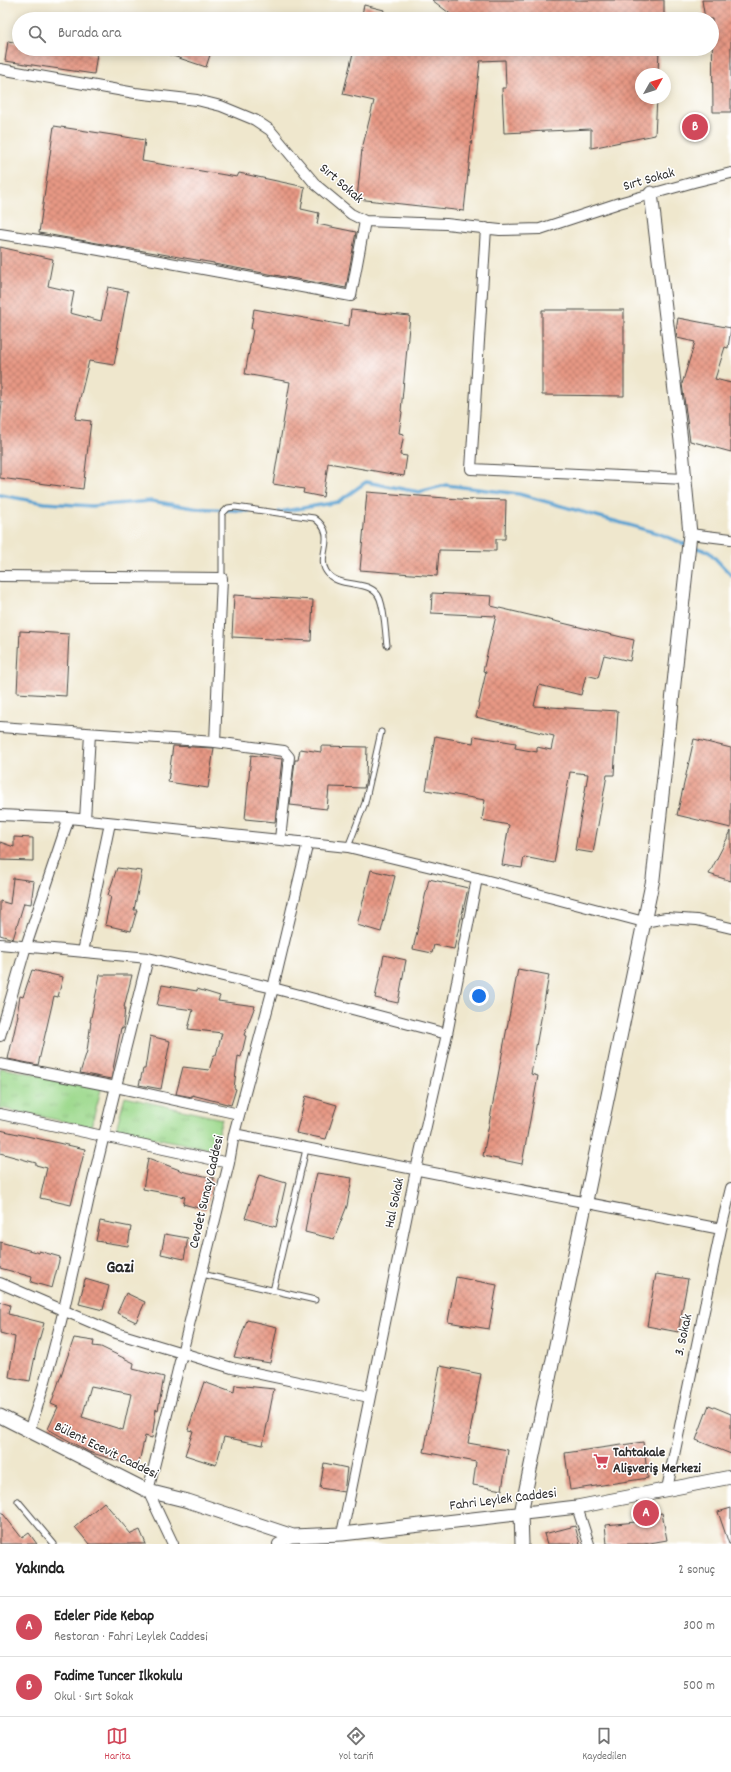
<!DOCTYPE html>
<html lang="tr">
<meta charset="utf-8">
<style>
:root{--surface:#fff;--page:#f6f6f6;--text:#222;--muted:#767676;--line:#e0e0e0;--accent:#d1495b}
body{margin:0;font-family:Dekko,sans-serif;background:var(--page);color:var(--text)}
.compass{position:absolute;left:635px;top:68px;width:36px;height:36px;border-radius:50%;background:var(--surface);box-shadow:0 2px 10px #0003;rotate:51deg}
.you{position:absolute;left:479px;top:996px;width:14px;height:14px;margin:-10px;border:3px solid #fff;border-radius:50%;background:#1a73e8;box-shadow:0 0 0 6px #1a73e833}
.badge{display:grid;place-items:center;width:26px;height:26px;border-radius:50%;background:var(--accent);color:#fff;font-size:13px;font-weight:700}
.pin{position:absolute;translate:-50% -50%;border:2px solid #fff;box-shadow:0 1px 4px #0006}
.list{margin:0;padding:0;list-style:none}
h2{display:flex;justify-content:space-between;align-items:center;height:52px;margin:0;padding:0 16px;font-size:17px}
h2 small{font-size:13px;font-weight:400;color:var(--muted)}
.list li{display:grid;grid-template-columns:26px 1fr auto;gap:12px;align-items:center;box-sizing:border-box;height:60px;padding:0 16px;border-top:1px solid var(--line)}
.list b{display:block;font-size:15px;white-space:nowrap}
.list p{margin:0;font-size:13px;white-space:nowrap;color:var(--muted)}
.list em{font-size:13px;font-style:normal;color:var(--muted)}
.icon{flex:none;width:22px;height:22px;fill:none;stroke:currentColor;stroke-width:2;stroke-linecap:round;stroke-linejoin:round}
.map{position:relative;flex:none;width:731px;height:1544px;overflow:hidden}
.search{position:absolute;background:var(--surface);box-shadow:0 2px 10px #0003;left:12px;right:12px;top:12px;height:44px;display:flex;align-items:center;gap:10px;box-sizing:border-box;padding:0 14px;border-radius:22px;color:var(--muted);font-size:15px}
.sheet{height:172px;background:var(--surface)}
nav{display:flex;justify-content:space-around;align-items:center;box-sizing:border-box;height:56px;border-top:1px solid var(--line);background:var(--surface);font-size:11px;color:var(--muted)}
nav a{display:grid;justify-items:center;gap:2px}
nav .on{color:var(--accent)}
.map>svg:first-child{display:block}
.grass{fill:url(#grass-tufts);stroke:#64825c}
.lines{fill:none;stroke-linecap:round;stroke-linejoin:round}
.stream{stroke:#5aa1d0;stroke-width:3.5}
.building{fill:url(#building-cross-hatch);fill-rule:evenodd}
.service-casing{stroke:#484743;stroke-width:7}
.minor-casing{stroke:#484743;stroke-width:12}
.tertiary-casing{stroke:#484743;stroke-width:15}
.service{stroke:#fff;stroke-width:5}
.minor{stroke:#fff;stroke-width:10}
.tertiary{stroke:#fff;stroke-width:13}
.labels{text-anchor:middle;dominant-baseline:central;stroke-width:3;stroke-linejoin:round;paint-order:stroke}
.street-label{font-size:14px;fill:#2b2b2b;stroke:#fff}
.poi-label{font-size:14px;font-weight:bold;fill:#2b2b2b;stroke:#fff;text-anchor:start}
.district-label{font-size:18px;font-weight:bold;fill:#2b2b2b;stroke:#fff}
</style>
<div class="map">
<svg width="731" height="1544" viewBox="0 0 731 1544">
<defs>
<pattern id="grass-tufts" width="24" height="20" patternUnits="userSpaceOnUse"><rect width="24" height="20" fill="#9dd98d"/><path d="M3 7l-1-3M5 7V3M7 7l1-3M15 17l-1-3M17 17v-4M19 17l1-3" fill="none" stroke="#87ba7a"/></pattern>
<pattern id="building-cross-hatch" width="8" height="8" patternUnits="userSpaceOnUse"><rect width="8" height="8" fill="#e79884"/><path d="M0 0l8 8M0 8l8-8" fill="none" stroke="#bb7c6c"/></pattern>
</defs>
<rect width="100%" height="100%" fill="#fff"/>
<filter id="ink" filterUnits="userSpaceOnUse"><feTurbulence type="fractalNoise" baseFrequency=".025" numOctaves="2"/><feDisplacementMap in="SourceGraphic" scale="8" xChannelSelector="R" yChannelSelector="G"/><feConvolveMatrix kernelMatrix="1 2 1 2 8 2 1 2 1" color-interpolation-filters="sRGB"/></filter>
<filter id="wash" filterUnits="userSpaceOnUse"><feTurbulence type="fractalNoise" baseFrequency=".012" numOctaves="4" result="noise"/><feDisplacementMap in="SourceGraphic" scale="16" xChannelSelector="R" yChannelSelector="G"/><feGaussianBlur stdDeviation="0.9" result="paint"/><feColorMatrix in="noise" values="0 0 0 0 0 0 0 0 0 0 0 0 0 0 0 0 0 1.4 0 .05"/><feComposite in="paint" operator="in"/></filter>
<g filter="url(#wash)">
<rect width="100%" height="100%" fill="#efe7cd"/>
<path class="grass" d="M0,1068L102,1086L91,1127L0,1108Z
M125,1097L222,1119L214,1150L116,1130Z"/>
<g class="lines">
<path class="stream" d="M0,495L45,503L92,506L151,501L194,508L248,511
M279,512L338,502L366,482L419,492L446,485L519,494L657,533L685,544
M691,546L709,552L731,575"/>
</g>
<g id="blocks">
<path class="building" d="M432,0H664V19H457Z
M702,0H731V112H713L712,19H705Z
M364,5L384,10L382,19H361Z
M8,41L19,43V49H61L97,54L94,74L5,61Z
M159,49H212L206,67L158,51Z
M354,49H659L658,74H641V98H657L655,135L591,148V129L504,133L502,88H506L505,60L480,61L464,211L357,199L362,149L374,101L343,94Z
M54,126L145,140L142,161L237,177L239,173L305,187L301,209L319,213L317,224L356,232L346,288L214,264V263L39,233Z
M0,247L53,259L48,286L74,292L70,313L101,321L108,287L128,291L114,365L89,361L75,419L91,421L83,489L0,478V423L2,402H0Z
M254,309L349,326L351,310L410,316L401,411L402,412L399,433L404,434L400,455L407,456L404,476L328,463L323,497L303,493L304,489L273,484L290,382L245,374L253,329H251Z
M542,310H624V396L542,395Z
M678,318L731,328L728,348L725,347L715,379L731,383V452L690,441L682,384L695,342L677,338L676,331Z
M367,492L472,500V499L506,500L505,539H496V551L439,550L437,576L360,570Z
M432,593L492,596L491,606L634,640L630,661L604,655L598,678L586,675L581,695L539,685L534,706L618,711L614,775H607L593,853L575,850L588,774L570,772L554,863L524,857L522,868L502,865L509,825L482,820L485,800L426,790L435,736L473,743L474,736L516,743L515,748L537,752V747L551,750L554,736L476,717L486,672L483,671L496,616L431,613Z
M234,595L313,600L311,641L232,637Z
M20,631L69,634L66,696L17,693Z
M694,739L731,748V828L677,815Z
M173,746L214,748L208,788L168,782Z
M321,746L367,747L366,779L364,788L329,787L327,809L290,805L295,760H298L300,749L321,752Z
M251,755L282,759L275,822L245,819Z
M731,831V881L709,874Z
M14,837L33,838V861L0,860V842L14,847Z
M117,868L142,871L134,910H137L131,931L105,925L111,896L108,895Z
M371,870L395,876L381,932L357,925Z
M13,878L34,881L31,904L24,903L13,939L0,935V901L10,904Z
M429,879L468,888L454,949L434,945L432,953L413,949Z
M384,955L406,960L398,1003L375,998Z
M518,969L549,975L531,1074L538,1076L522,1164L483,1156Z
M32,970L63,977L58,997L54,996L38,1065L8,1059L18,1015H17L20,996L23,997Z
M100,975H132L124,1007H125L123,1029L121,1028L111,1079L80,1073L87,1051L91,1022H90Z
M162,985L197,991V989L220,996L218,1001L255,1006L244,1035L246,1036L241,1057L238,1056L234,1088L236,1089L231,1105L192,1095V1097L176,1094L183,1067L209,1070L214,1055H216L222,1033L188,1029L193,1010L157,1005Z
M150,1036L170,1041L161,1089L139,1085L143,1069H145Z
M306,1096L337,1105L326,1139L296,1133Z
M0,1130L85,1149L71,1205L40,1198L47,1168L36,1165V1163L0,1153Z
M148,1158L185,1172L214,1178L206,1210L183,1204L185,1197L143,1189Z
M317,1173L352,1178L347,1206L334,1239L305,1232L311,1197Z
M259,1175L286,1183L276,1227L245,1218Z
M100,1221L131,1227L128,1246L96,1241Z
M165,1234L188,1238L184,1259L161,1254Z
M0,1242L39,1253V1251L60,1257L52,1288L31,1282L32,1277L0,1268Z
M656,1274L688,1279L678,1332L647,1326Z
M456,1277L497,1285L489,1329L448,1322Z
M85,1279L109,1286L103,1310L79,1304Z
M126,1293L145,1302L136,1322L117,1313Z
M0,1302L10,1305L8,1314L44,1323L36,1351L30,1381L9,1377L15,1337L0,1333Z
M247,1320L277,1327L270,1363L234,1357Z
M74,1338L94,1341L93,1346L101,1347L134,1363L133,1369L164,1377L158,1410L156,1409L152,1438L145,1436L138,1467L89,1452L48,1429L58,1407L51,1404ZM91,1386L131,1394L123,1430L82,1417Z
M440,1366L481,1374L468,1443L508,1450L502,1490L473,1485L476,1462L424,1452Z
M204,1382L234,1393L235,1385L274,1389L263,1445L224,1437L216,1465L185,1455L193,1431L188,1430Z
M709,1405L731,1414V1454L696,1440Z
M643,1442L648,1478L570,1490L565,1453Z
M324,1463L347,1468L344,1492L320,1488Z
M104,1502L131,1534L140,1530L146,1544H89L75,1527Z
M731,1508V1544H729L718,1512Z
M0,1510L22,1538L29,1533L37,1544H0Z
M662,1513L667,1540L644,1544H607L605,1525L636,1522L635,1518Z
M575,1526L580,1544H547L544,1534Z"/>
</g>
</g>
<g filter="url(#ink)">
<use href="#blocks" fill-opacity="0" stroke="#484743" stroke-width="1"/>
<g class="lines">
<defs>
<path id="service" d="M222,578V514L228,508L235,507L314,518C339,535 316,555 326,571C338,591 372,577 380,599C385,613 385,630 387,645
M348,847L365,803L381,732
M202,1274L315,1300
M273,1291L306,1149
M18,1501L54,1544"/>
<path id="minor" d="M0,69L135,93L197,100L221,106L255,120L270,130L316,185L351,214L365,221L446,224L500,230L540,229L619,203L694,182L731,173
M486,228L471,469L685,479
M0,234L83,247L351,296L365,221
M690,534L731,539
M0,576L222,578L215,742
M0,727L215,742L284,751L289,757L280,839
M0,815L69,818L348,847L477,878L644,922L666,918L697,920L731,928
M85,820L90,734
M0,944L148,958L273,988L447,1034
M83,952L110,823
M0,1036L26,946L69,818
M0,1064L116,1087L239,1114
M0,1114L229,1163
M234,1134L721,1229
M0,1283L116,1333L232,1368L369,1397
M29,1431C55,1357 71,1279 88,1202C107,1120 128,1039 148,958
M667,1489L721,1229L731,1188
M577,1507L589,1544
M342,1534L416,1170L447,1034L477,878
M173,1544L148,1491L229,1163L234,1134L273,988L308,842
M278,1544L293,1536"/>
<path id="tertiary" d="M0,1416L148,1491L188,1501L293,1536L342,1534L577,1507L731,1477
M522,1544L521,1513L653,879L690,534L682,449L651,193"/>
</defs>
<use href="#service" class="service-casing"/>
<use href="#minor" class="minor-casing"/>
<use href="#tertiary" class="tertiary-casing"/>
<use href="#service" class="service"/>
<use href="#minor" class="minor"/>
<use href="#tertiary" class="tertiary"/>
</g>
</g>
<defs>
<symbol id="supermarket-bare" viewBox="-9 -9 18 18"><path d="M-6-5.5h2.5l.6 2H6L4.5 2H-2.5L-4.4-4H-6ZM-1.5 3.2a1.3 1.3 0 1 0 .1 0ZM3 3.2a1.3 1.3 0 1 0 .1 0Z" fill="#d1495b" stroke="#fff" stroke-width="2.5" paint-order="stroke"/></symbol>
</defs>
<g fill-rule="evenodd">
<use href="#supermarket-bare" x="590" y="1450" width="22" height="22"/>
</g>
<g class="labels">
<g class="street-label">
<text transform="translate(649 180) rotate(-16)">Sırt Sokak</text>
<text transform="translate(341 184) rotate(41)">Sırt Sokak</text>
<text transform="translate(207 1192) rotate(-77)">Cevdet Sunay Caddesi</text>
<text transform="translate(395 1203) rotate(-78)">Hal Sokak</text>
<text transform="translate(684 1335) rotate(-78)">3. Sokak</text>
<text transform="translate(106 1451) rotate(26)">Bülent Ecevit Caddesi</text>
<text transform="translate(503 1500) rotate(-7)">Fahri Leylek Caddesi</text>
</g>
<g class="poi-label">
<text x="613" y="1453">Tahtakale<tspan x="613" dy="16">Alişveriş Merkezi</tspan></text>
</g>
<g class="district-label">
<text x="120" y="1268">Gazi</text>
</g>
</g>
</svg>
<svg class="compass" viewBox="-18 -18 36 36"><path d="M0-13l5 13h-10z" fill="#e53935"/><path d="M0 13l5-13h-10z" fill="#767676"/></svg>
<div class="you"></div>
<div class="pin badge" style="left:646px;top:1513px">A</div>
<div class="pin badge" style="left:695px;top:127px">B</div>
<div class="search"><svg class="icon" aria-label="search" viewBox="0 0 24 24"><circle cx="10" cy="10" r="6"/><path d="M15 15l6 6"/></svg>Burada ara</div>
</div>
<section class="sheet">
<h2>Yakında<small>2 sonuç</small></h2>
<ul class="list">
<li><span class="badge">A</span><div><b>Edeler Pide Kebap</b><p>Restoran · Fahri Leylek Caddesi</p></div><em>300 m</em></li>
<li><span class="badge">B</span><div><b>Fadime Tuncer Ilkokulu</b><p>Okul · Sırt Sokak</p></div><em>500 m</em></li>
</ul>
</section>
<nav>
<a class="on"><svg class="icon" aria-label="map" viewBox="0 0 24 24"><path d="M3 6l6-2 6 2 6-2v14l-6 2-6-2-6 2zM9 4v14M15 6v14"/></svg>Harita</a>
<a><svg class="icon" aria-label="directions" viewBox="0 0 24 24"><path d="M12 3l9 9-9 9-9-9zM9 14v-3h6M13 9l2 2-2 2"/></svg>Yol tarifi</a>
<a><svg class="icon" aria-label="saved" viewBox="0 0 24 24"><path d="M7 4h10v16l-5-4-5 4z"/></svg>Kaydedilen</a>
</nav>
